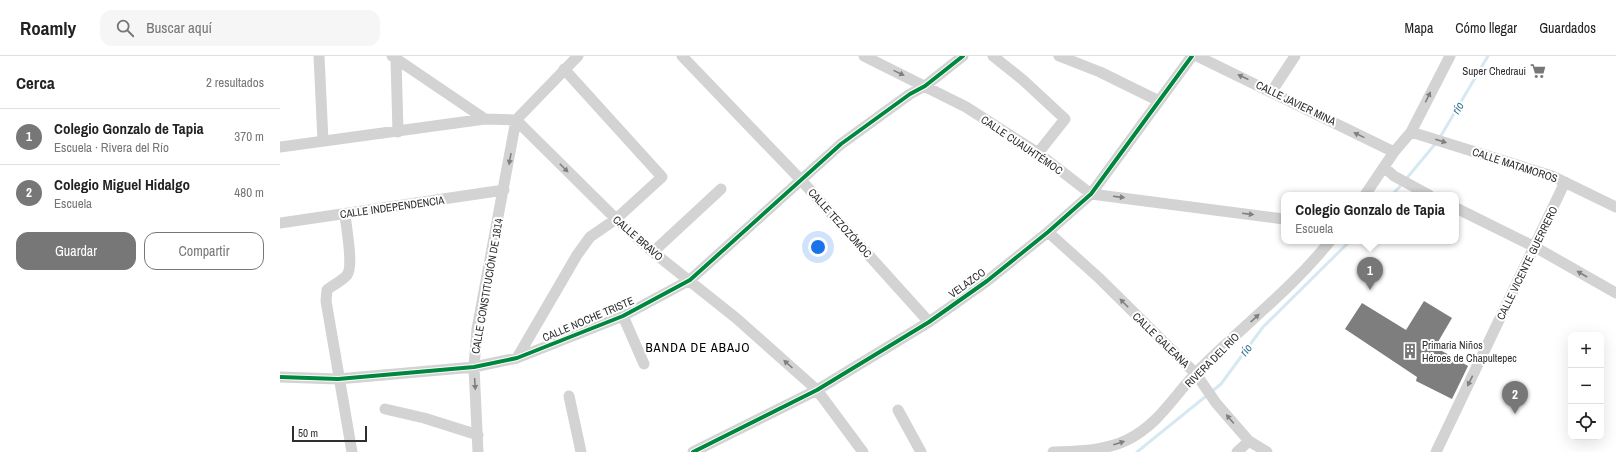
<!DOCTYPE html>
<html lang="es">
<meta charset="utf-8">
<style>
:root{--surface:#fff;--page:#f6f6f6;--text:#222;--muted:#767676;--line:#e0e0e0;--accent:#777}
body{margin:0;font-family:"Archivo Narrow",sans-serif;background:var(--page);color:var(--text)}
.controls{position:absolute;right:12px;bottom:12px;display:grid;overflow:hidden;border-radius:8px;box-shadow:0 4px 16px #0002}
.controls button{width:36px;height:36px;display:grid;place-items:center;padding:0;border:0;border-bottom:1px solid var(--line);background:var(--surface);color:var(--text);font:20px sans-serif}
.scale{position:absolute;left:12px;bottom:10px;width:75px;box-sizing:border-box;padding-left:4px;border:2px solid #2e2e2e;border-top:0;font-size:11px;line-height:14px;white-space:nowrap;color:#2e2e2e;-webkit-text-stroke:3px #fff;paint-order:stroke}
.you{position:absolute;left:538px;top:191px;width:14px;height:14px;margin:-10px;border:3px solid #fff;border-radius:50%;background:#1a73e8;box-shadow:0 0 0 6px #1a73e833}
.badge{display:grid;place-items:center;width:26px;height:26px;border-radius:50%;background:var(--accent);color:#fff;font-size:13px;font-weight:700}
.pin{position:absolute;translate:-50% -33px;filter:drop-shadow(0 1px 2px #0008)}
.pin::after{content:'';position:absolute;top:21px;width:14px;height:12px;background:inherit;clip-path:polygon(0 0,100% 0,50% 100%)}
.popup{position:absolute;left:1001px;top:136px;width:178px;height:52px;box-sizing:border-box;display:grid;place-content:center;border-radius:8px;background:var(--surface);filter:drop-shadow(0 1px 3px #0005);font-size:13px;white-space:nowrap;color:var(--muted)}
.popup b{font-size:15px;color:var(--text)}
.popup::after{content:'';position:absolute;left:50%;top:100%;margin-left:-8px;border:8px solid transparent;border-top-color:var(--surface)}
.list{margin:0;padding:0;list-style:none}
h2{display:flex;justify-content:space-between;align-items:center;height:52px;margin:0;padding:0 16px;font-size:17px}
h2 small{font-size:13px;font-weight:400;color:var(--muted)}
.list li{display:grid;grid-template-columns:26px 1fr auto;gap:12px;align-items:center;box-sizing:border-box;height:56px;padding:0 16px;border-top:1px solid var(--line)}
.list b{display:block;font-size:15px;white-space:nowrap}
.list p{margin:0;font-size:13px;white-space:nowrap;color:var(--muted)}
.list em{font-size:13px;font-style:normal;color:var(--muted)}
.actions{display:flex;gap:8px;padding:12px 16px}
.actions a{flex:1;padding:9px 0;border:1px solid var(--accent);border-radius:12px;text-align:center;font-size:14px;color:var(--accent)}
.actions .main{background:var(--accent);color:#fff}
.icon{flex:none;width:22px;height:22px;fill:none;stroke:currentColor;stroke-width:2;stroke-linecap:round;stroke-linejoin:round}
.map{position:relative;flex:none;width:1336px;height:396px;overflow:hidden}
header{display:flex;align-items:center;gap:24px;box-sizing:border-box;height:56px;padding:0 20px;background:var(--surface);border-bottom:1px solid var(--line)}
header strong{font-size:19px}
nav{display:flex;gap:22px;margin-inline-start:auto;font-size:14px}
.search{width:280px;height:36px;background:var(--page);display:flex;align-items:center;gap:10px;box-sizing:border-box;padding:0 14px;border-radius:12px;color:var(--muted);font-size:15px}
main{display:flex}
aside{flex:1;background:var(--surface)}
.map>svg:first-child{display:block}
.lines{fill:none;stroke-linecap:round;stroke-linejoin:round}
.stream{stroke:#d6e9f3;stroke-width:3}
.building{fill:#7e7e7e}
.minor{stroke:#d3d3d3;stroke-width:11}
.cycleway-casing{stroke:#fff;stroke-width:6}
.cycleway{stroke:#00873e;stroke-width:4}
.oneway{fill:#808080}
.labels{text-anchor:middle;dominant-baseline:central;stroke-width:4;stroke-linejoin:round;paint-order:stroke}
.poi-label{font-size:11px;fill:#2e2e2e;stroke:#fff;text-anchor:end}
.street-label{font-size:11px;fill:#2e2e2e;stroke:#fff}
.water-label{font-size:12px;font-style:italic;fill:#367596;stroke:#fff}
.quarter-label{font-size:13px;letter-spacing:1px;fill:#000;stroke:#fff}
</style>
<header>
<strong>Roamly</strong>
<div class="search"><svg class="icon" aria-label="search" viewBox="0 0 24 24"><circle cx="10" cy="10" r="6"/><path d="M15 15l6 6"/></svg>Buscar aquí</div>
<nav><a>Mapa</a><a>Cómo llegar</a><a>Guardados</a></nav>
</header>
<main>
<aside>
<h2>Cerca<small>2 resultados</small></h2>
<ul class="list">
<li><span class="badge">1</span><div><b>Colegio Gonzalo de Tapia</b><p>Escuela · Rivera del Río</p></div><em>370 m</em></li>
<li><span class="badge">2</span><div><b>Colegio Miguel Hidalgo</b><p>Escuela</p></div><em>480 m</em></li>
</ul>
<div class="actions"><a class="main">Guardar</a><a>Compartir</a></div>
</aside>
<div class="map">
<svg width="1336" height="396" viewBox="0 0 1336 396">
<rect width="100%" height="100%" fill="#fff"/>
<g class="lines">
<path class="stream" d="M1159,83L1208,0
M1126,123L1156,87
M1112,139L1123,127
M857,396L941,328L983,271L1070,185"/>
</g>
<path class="building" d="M1144,245L1172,262L1155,291L1188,310L1172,343L1136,325L1137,321L1065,273L1082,247L1126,274Z"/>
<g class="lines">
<path class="minor" d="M39,0L43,85
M112,0L205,63L236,64L336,163L373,196L456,262L537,334L583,396
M402,0L521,124L649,266
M584,0L686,51L758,97L811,138L1004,163
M713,0L743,24L785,63L758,97
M779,0L820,16L879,45
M917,0L1114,96
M116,3L118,76
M992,35L1015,0
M236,64L298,0
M1131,76L1272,120L1336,151
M0,91L205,63
M1105,112L1114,120L1149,139
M1085,139L1114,96L1131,76L1170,0
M1176,152L1255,191L1336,237
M65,158C66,171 74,210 67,219C62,225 53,229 47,234L46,245L72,396
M0,167L224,134
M768,176L819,222L916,318L936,347L969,385L987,396
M373,196L441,133
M343,260L364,308
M237,302L297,199L310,181L336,163L382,121L284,13
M0,321L58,323L194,311L237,302L343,260L410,224L561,88L630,38L645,30L683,0
M289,340L301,396
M105,353L144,362L198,379
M618,354L641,396
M198,396L194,311L197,273L236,64
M413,396L537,334L649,266L707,225L768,176L811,138L912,0
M773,396C798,395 825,395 847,384C879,368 893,341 916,317C960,272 1011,234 1050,185
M957,396L969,385
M1156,396L1285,126"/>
<defs>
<path id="cycleway" d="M0,321L58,323L194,311L237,302L343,260L410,224L561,88L630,38L645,30L683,0
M413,396L537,334L649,266L707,225L768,176L811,138L912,0"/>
</defs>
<use href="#cycleway" class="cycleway-casing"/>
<use href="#cycleway" class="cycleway"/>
</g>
<defs><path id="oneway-solid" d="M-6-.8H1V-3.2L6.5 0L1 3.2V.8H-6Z"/></defs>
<g class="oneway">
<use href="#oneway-solid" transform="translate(619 17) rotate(26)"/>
<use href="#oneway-solid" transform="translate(963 21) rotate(-155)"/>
<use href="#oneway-solid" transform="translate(1148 41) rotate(-64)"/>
<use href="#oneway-solid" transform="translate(1079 79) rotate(-154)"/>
<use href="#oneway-solid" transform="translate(1161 85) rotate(18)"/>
<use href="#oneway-solid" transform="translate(230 103) rotate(100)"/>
<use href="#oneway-solid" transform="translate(284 112) rotate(45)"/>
<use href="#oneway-solid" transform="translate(839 141) rotate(7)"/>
<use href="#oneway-solid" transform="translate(968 158) rotate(7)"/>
<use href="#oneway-solid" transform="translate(1302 218) rotate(-150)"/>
<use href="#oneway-solid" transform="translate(844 247) rotate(-135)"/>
<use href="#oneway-solid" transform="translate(975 262) rotate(-43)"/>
<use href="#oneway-solid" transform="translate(508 308) rotate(-138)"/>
<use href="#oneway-solid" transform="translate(1190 325) rotate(116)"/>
<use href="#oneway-solid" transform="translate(195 328) rotate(86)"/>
<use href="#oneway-solid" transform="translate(950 363) rotate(-130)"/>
<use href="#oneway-solid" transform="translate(839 387) rotate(-18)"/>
</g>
<defs>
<symbol id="supermarket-bare" viewBox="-9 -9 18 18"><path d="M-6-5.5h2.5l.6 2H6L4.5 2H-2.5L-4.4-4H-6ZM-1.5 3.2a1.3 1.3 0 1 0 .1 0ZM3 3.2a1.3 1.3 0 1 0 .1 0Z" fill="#777" stroke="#fff" stroke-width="2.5" paint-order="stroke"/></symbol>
<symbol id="building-bare" viewBox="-9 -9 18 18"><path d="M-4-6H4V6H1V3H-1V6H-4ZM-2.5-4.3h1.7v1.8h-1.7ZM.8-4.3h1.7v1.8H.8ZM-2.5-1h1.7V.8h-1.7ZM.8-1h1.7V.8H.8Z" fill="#777" stroke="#fff" stroke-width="2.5" paint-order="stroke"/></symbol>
</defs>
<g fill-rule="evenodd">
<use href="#supermarket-bare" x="1247" y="4" width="22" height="22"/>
<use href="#building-bare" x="1119" y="284" width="22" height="22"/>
</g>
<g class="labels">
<g class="poi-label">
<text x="1246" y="15">Super Chedraui</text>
<text x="1142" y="289" text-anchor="start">Primaria Niños<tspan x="1142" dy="13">Héroes de Chapultepec</tspan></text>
</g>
<g class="street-label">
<text transform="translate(1016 47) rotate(26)">CALLE JAVIER MINA</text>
<text transform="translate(742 89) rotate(34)">CALLE CUAUHTÉMOC</text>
<text transform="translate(1235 109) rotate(18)">CALLE MATAMOROS</text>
<text transform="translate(112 151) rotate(-8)">CALLE INDEPENDENCIA</text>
<text transform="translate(560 167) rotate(48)">CALLE TEZOZÓMOC</text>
<text transform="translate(358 182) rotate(41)">CALLE BRAVO</text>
<text transform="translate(1247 207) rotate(-64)">CALLE VICENTE GUERRERO</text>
<text transform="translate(687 227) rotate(-36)">VELAZCO</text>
<text transform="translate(207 230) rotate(-80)">CALLE CONSTITUCIÓN DE 1814</text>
<text transform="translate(308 263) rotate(-23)">CALLE NOCHE TRISTE</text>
<text transform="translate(881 284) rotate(44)">CALLE GALEANA</text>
<text transform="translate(932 304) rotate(-45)">RIVERA DEL RÍO</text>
</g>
<g class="water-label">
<text transform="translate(1178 52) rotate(-60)">río</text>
<text transform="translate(966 294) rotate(-54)">río</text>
</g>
<g class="quarter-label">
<text x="418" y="291">BANDA DE ABAJO</text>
</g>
</g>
</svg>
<div class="controls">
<button>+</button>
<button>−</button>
<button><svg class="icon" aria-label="locate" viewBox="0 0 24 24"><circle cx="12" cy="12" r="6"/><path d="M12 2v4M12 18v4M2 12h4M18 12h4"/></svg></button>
</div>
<div class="scale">50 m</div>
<div class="you"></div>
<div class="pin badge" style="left:1090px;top:234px">1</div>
<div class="popup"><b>Colegio Gonzalo de Tapia</b>Escuela</div>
<div class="pin badge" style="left:1235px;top:358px">2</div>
</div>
</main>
